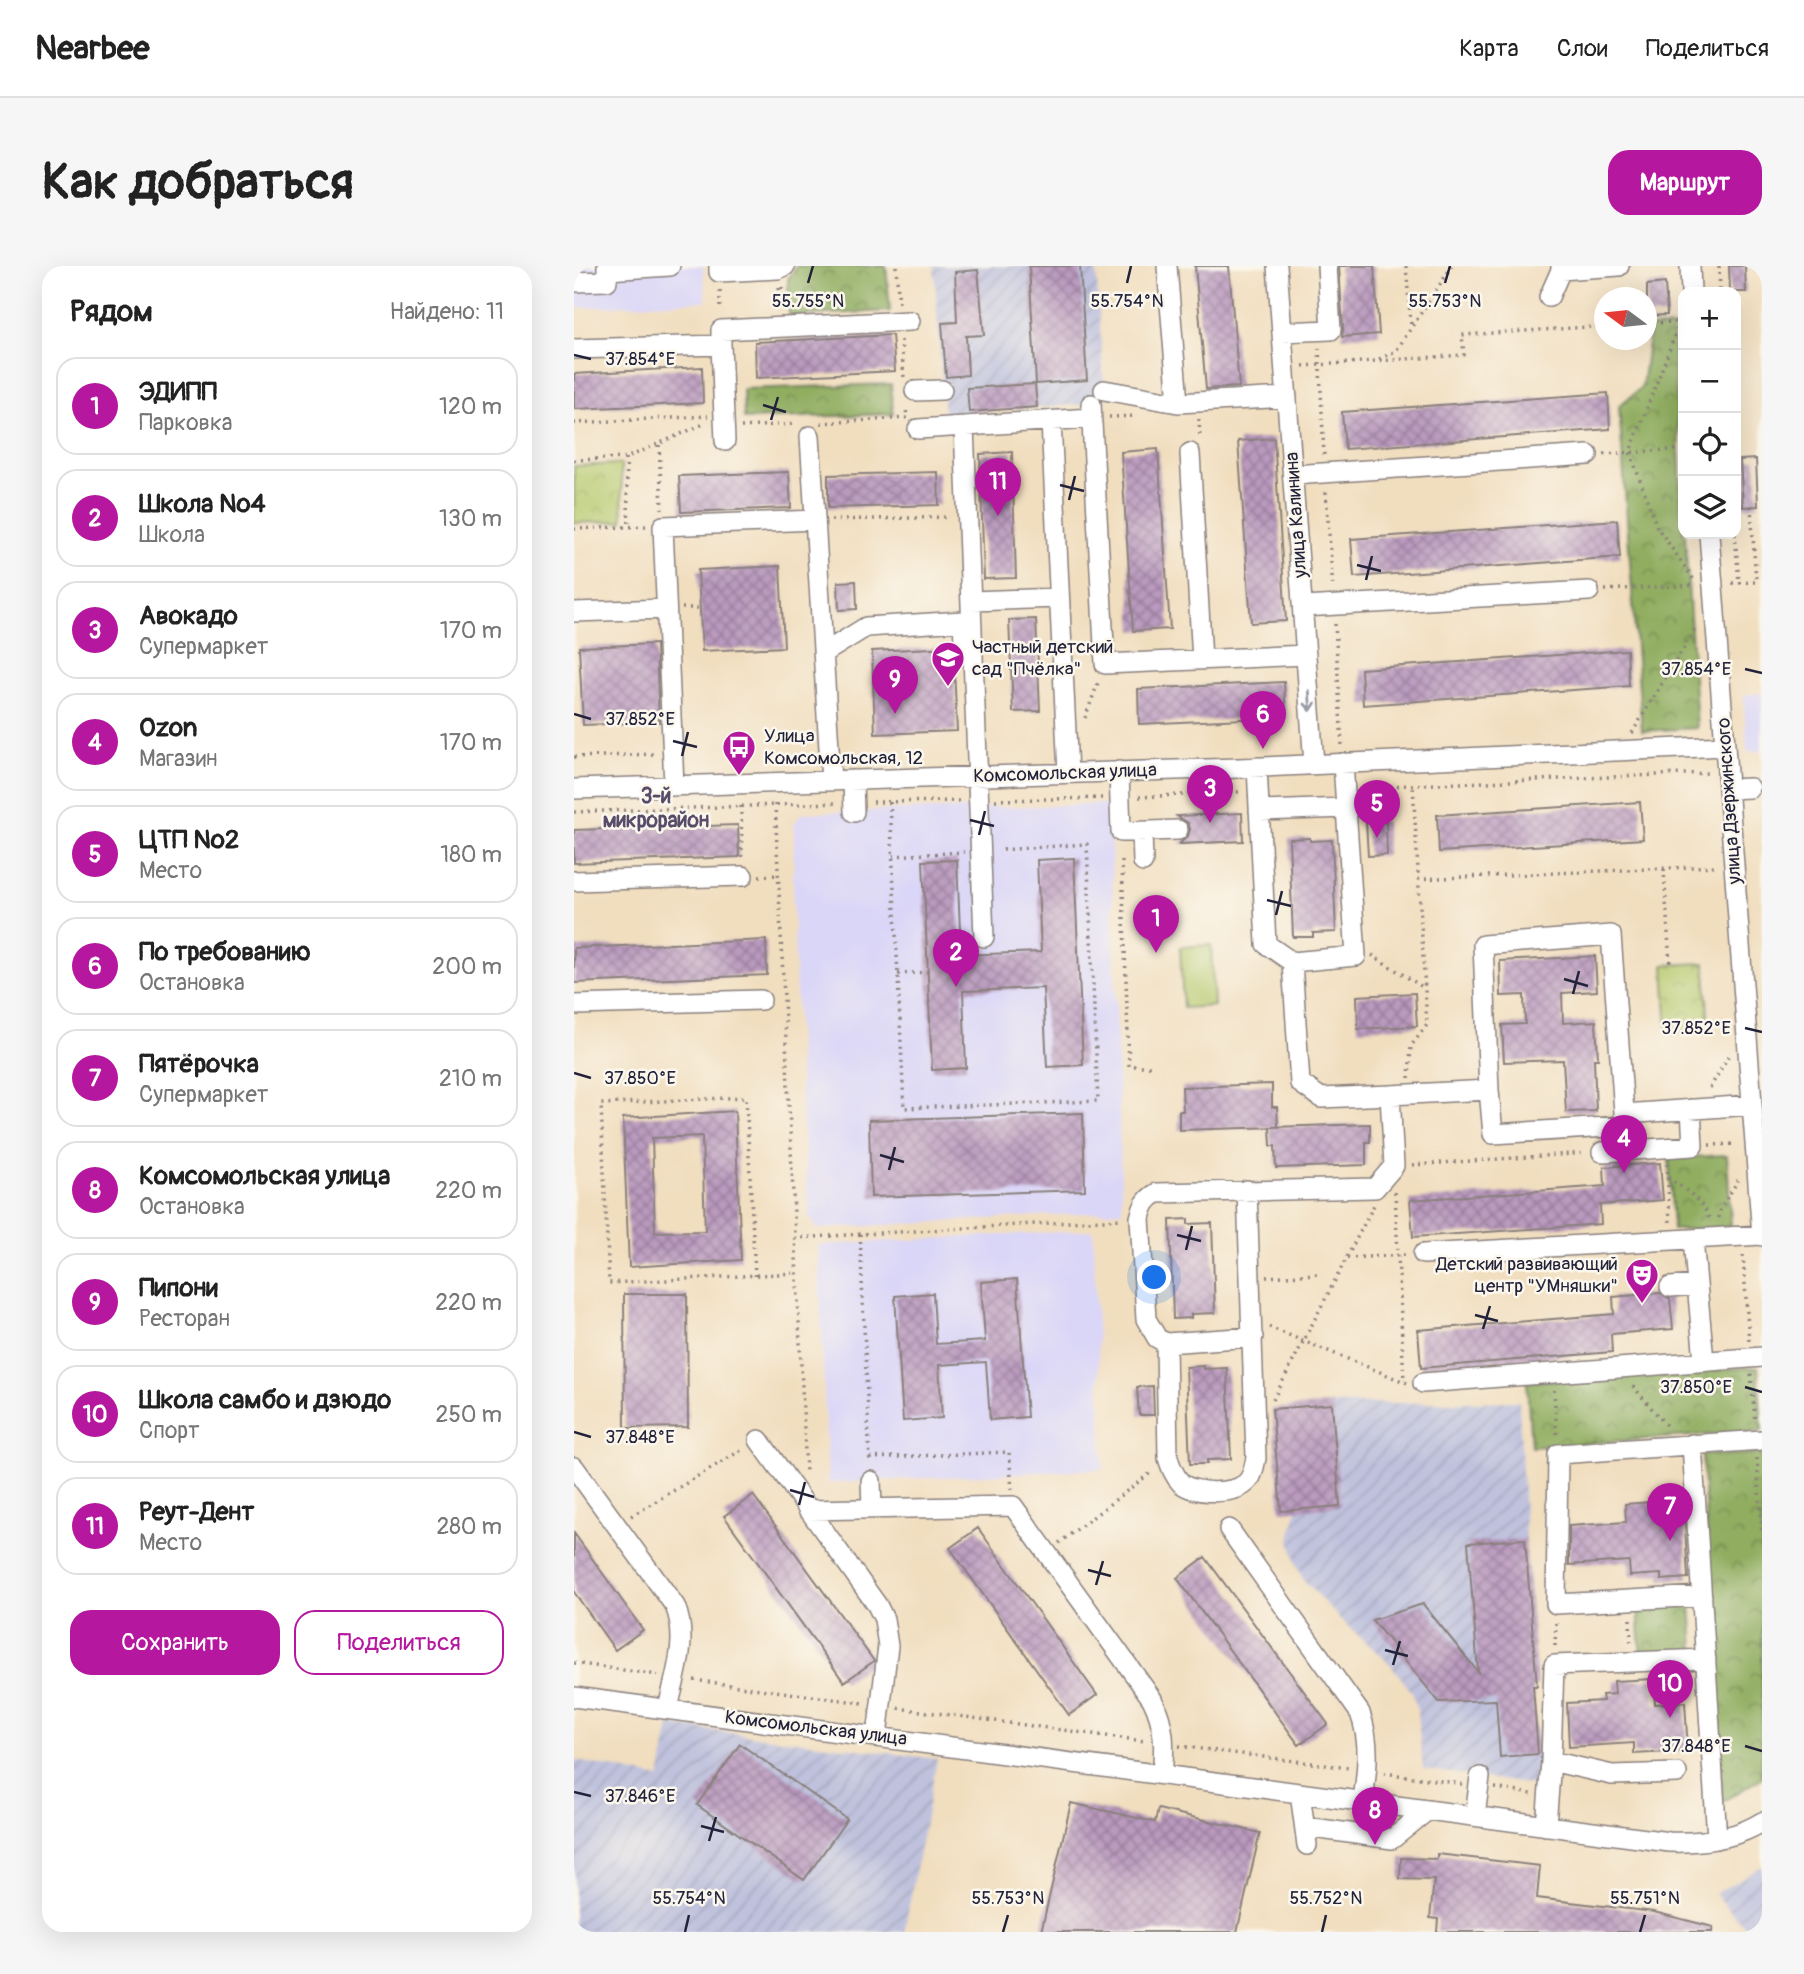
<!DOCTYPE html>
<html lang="ru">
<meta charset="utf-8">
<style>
:root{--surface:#fff;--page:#f6f6f6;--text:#222;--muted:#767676;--line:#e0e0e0;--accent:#b5179e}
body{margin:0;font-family:Pangolin,sans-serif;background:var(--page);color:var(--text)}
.controls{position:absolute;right:21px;top:21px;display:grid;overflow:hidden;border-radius:14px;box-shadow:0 7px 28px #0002}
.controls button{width:63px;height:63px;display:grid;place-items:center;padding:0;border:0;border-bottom:2px solid var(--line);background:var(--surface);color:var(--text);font:35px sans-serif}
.compass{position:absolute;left:1020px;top:21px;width:63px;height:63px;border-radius:50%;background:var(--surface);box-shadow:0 7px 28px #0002;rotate:285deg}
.you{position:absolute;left:581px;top:1012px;width:24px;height:24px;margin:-18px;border:5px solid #fff;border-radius:50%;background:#1a73e8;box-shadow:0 0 0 10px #1a73e833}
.badge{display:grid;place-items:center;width:46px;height:46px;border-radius:50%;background:var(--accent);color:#fff;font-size:23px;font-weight:700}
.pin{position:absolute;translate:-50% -58px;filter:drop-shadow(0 2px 4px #0008)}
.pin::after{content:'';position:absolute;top:37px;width:24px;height:21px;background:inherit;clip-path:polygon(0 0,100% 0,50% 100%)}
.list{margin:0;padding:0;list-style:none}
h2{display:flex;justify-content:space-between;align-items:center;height:91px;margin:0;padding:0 28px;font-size:30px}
h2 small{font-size:23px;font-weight:400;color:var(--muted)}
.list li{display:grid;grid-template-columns:46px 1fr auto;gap:21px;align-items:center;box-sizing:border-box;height:98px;margin:0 14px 14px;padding:0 14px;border:2px solid var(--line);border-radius:21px}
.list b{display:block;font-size:26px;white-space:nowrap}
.list p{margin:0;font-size:23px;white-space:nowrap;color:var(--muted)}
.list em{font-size:23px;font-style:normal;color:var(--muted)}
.actions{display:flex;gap:14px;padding:21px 28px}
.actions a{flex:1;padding:16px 0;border:2px solid var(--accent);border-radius:21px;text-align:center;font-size:24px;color:var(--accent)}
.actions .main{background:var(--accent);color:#fff}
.icon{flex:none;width:38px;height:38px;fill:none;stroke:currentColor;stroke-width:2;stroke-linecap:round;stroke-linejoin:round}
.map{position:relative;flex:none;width:1188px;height:1666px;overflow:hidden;border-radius:21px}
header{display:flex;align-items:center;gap:42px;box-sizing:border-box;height:98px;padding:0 35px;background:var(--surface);border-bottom:2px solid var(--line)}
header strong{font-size:33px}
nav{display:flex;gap:38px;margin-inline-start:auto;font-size:24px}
.intro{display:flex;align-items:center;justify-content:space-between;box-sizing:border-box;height:168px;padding:0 42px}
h1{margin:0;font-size:49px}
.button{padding:18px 32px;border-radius:21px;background:var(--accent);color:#fff;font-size:24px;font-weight:700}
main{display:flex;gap:42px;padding:0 42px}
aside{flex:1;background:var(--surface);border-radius:21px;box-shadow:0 7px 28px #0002}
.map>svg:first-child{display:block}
.built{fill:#dad6f7}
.industrial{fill:url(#industrial-furrows)}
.grass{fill:#b6c96d;stroke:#6c7654;stroke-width:2}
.forest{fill:url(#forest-crowns);stroke:#59684e;stroke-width:2}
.park{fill:url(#park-crowns);stroke:#6c7654;stroke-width:2}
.building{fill:url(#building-cross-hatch);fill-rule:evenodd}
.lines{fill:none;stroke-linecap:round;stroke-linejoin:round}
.minor-casing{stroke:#8a807d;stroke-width:22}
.path{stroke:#8a807d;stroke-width:3.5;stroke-dasharray:2 5;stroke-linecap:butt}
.minor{stroke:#fff;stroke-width:19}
.oneway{stroke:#9c9ca7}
.ticks{fill:none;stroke:#22223b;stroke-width:2.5}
.labels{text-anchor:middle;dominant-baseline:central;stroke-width:5;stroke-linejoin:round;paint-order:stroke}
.street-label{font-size:19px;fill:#22223b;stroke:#fbf7ec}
.poi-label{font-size:19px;fill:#22223b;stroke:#fbf7ec;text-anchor:start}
.neighbourhood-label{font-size:21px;font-weight:bold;fill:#574c69;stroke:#fbf7ec}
.ticks-label{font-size:18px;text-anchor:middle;fill:#22223b;stroke:#fbf7ec;stroke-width:5;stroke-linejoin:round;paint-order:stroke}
</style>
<header>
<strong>Nearbee</strong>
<nav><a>Карта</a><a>Слои</a><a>Поделиться</a></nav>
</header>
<div class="intro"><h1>Как добраться</h1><a class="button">Маршрут</a></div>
<main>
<aside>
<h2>Рядом<small>Найдено: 11</small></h2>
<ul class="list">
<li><span class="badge">1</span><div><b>ЭДИПП</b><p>Парковка</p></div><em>120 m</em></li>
<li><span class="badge">2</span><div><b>Школа №4</b><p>Школа</p></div><em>130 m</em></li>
<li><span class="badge">3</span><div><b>Авокадо</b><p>Супермаркет</p></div><em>170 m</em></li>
<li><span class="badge">4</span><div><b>Ozon</b><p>Магазин</p></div><em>170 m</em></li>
<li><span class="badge">5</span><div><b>ЦТП №2</b><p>Место</p></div><em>180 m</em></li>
<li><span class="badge">6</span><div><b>По требованию</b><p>Остановка</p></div><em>200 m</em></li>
<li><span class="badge">7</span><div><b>Пятёрочка</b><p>Супермаркет</p></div><em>210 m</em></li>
<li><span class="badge">8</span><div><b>Комсомольская улица</b><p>Остановка</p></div><em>220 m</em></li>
<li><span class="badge">9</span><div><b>Пипони</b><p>Ресторан</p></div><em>220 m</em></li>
<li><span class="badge">10</span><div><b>Школа самбо и дзюдо</b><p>Спорт</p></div><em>250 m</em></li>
<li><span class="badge">11</span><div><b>Реут-Дент</b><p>Место</p></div><em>280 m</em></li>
</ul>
<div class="actions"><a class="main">Сохранить</a><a>Поделиться</a></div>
</aside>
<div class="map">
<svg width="1188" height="1666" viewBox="0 0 1188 1666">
<defs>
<pattern id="industrial-furrows" width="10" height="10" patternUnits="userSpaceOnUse" patternTransform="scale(1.75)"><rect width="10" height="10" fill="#c0c2dd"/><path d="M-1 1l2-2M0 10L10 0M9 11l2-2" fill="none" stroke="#a5a6bf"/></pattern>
<pattern id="forest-crowns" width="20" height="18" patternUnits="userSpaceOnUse" patternTransform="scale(1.75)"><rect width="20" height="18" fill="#90ad60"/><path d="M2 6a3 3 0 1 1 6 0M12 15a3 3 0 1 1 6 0" fill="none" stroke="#758c50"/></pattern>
<pattern id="park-crowns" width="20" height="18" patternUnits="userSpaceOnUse" patternTransform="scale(1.75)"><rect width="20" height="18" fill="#b6c96d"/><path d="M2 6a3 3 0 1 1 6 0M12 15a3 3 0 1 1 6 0" fill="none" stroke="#9cac5f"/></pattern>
<pattern id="building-cross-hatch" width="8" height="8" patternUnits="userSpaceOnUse" patternTransform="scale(1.75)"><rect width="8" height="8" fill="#ba9abe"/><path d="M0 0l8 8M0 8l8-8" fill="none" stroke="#977d9c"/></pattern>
</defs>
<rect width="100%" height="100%" fill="#fbf7ec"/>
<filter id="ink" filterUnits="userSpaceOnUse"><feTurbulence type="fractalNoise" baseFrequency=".0143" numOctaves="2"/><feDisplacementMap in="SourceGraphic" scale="14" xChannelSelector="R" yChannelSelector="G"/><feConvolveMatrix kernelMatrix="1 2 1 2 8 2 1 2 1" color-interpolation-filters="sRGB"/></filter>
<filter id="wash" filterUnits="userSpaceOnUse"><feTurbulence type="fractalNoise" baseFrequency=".00686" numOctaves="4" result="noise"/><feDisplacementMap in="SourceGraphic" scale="28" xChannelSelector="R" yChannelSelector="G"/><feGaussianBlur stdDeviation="1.57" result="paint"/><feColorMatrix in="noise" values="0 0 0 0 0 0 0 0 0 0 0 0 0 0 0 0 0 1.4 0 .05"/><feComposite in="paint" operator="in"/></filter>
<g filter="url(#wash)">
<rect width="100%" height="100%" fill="#f1debf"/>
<path class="built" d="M0,0H129L132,35L0,42Z
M1188,427V485L1173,486L1170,429Z
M536,538L548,945L243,963L235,950L225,808L219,635L220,558L228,547Z
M519,964L529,1203L254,1217L244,979Z"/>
<path class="industrial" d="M360,0H522L531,137L370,148Z
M945,1135L951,1273L963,1420L959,1421L964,1488L969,1491L968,1520L849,1503L843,1444L838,1426L816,1398L765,1352L729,1313L721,1295L716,1273L723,1244L707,1245L698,1143L758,1138Z
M96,1459L363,1493L330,1666H0V1494L86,1512Z
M1188,1600V1666H1176L1141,1628Z"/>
<path class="grass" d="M637,679L640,740L609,742L606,681Z"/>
<path class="forest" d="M223,0H312L316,45L215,50L214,13Z
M1099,61L1109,268H1111L1123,462L1068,465L1045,140L1068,121L1076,62Z
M317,118L319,148L170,153L169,123Z
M1153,889L1157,961L1099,964L1095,892Z
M1184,1101L1188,1165L957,1181L953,1116Z
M1188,1188V1512L1149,1535L1128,1189Z
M1117,1336L1120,1386L1067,1389L1064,1340Z"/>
<path class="park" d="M47,198L49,255L0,257V200Z
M1131,697L1135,766L1094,768L1090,699Z"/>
<g id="blocks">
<path class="building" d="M455,0H506L513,114L462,118Z
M621,0H655L665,121L632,123Z
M765,0H800L805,68L768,71L769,63Z
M1155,0H1171L1172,26H1156Z
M404,4L410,69L392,70L394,109L372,111L368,57L383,56L381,6Z
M1091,17L1093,49L1073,50V19Z
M318,69L321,105L182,112L181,76Z
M128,101L129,137L0,143V108Z
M461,118L463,141L395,146L393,122Z
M1034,127L1036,163L771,183L768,146Z
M700,172L712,355L677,357L664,175Z
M584,183L596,363L559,365L547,186Z
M438,186L442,312L410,313L406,188Z
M1182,193L1184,240L1169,241L1166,194Z
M215,206L217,242L107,246L105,210Z
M364,206L365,239L254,242V209Z
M1043,254L1046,291L780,311L777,273Z
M206,300L210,381L128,385L124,304Z
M282,315L283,343L265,344L264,316Z
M462,353L466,445L439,446L435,354Z
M82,378L85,456L9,459L5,381Z
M379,381L383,465L301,468L298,385Z
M1053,384L1055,420L789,439L787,403Z
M710,416L712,451L565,458L564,423Z
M1066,536L1069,573L865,586L863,549Z
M668,547L669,575L605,578L614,570L616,563L614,557L603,550Z
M812,555L813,589L794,590L792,556Z
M164,559L165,591L0,597V564Z
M736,572V575L758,574L762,666L739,667V671H719L715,573Z
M500,592L509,799L473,801L469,722L389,725L392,802L358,804L349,595L383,594L387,689L467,686L463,594Z
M192,674L193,709L0,717V682Z
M1021,690L1023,725L988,727L989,757L1022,755L1024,793H1020L1022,845L992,846L989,794L930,796L928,759L951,758L950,729L927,730L926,695Z
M841,727L843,760L784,763L783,730Z
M698,818V841H703L704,861L605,864V845H609L608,821Z
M161,845L167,994L55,1001L49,852ZM128,870L131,965L81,966L78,872Z
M509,847L511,924L297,931L295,854Z
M796,858V876H792V899L702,902L701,880H697L696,861Z
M1086,897L1089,934L1026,939L1027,958L839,971L836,934L1031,920L1030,901Z
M614,953V958L638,957L641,1047L617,1048V1052L599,1053L596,954Z
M443,1013L453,1151L416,1154L412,1096L365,1099L368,1152L329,1155L321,1030L359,1027L362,1078L411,1075L407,1016Z
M1086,1027L1096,1033L1099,1063L1037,1068L1038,1086L847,1102L844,1064L1040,1048L1039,1031Z
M50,1028H113L114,1161L51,1162Z
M630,1100V1103L653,1102L657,1193L633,1194V1198H616L612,1101Z
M579,1120L580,1149H565L563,1121Z
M758,1138L766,1240L707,1245L698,1143Z
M1109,1227L1114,1312L1087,1314V1308L1056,1310L1055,1295L995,1299V1260L1052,1256L1051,1238L1078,1236V1229Z
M179,1229L300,1395L270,1416L150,1250Z
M404,1262L523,1429L495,1449L376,1282Z
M0,1267L69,1364L41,1384L0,1326Z
M951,1273L963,1420H959L964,1488L926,1491L922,1434L865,1436L798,1354L849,1338L904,1406L894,1277Z
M631,1291L754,1458L725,1479L603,1312Z
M1079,1413L1081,1438L1111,1436L1114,1485L1060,1488V1477L995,1481L993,1437L1029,1435L1028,1429L1041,1428L1040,1415Z
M166,1478L273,1553L230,1614L123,1539Z
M497,1537L581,1556L584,1543L686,1567L663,1666H467Z
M863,1588L966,1600L963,1632L1080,1646L1139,1661L1138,1666H863L864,1653L856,1652L860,1614L826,1613L827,1592L863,1593Z"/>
</g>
</g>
<g filter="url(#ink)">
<use href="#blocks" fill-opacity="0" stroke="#8a807d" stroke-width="2"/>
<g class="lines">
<defs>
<path id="minor" d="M33,0V4L96,0
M145,0V6L204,3L211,0
M593,0L604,137
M703,0L740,498
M987,0V4L1045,0
M1116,0L1117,26
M0,16L33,15V4
M975,31L987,4
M708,66L757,64L753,0
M147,79V64L336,55
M0,83L147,79L151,175
M530,124L604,137L713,131
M341,125L368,124
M517,138L531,398L732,389
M477,155L494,507
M390,160L410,671
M344,163L517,152
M236,170L257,515
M616,187L628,394
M719,209L1014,189
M1135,268L1188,970
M397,335L485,332
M729,341L1015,325
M0,346L92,343
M250,387L292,361L389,355L390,376
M683,501L692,678L718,696L782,690L769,497
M545,505L547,566L604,564
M279,514L280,546
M100,520L89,260L241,254
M0,523L665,502L1151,480
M1154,523L1176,522
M685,545L772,542
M568,565L569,596
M0,615L169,610
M0,739L187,734
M816,829L915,824L909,679L1037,669L1051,860L919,868L915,824
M1050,848L1178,839
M1028,886L1119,880L1117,843
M1119,973L1130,1095
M849,988L1188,969
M1096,1021L1123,1019
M679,1071L592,1077L583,1072L572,1053L566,952C569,940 572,933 583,927L801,922L820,900L816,829L747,832L726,817L718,696
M592,1077L594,1192C597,1201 600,1210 607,1217C620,1228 659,1229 672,1217C679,1211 680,1201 682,1192L673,924
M849,1117L1188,1091
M185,1174L303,1339L310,1353L314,1380L303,1470
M1118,1178L1143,1573
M0,1201L101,1340C115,1373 101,1409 94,1443
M297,1215L298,1242
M234,1244L439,1240L578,1433C591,1459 591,1480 588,1508
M655,1263L786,1447C797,1477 793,1504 789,1535
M1128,1330L982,1338L984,1188L1188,1174
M0,1431L1095,1576C1127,1577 1161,1573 1188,1556
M977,1495L1038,1509L1103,1507
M726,1527L733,1579
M901,1550L906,1511
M972,1560L977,1495L980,1399L1132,1393
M732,1561L818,1573L854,1544"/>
</defs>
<use href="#minor" class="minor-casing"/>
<path class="path" d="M322,0L325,39
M832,0L837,59
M1145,0L1146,26
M208,21L210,42
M205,22L207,42
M146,25V45
M1104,39L1109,107
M1106,56L1056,186L1083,261L1120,314
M1072,58L1109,55
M327,74L330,112
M745,82L750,190
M805,93L822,85L878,0
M729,100L890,89L888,69L1030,60
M535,151L562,150
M625,153L626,173
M0,157L134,150
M247,157L333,152L332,141
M167,161L222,158
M85,179L88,243
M1030,188L1109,183
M52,192L55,261
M0,194L52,192L132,157
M752,226L759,323
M257,254L376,251
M0,263L73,260
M1161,268L1165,317
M1158,317L1182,316L1177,241
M1031,324L1122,319
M108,342H126
M761,358L768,480
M511,452L525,414
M1058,467L1123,360
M0,491L82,488
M788,521L1134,507
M637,527L638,549
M565,531L665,526
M421,534L529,532
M299,536L389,535
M316,536L330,842L524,835L513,578L426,584
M201,538L232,1207
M167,540L168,591
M0,546L263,537
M319,590L390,586
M548,595L555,800H579
M1090,603L1096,699
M185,610L204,609
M844,613L1142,600
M798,689L850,722
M324,708L353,706
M835,812L837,780L853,759L839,519
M1136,822L1155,789
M1135,879L1162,878
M1093,898L1096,957
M838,899L1012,887
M1094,912C1110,922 1129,935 1136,954
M821,926L830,1115
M1144,952L1145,946L1164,914
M286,968L296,1197
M221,972L547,953
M1169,989L1175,1076
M773,992L833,989
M181,1010L172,831L27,838L35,1017L223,1007
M692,1011L744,1008
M695,1061L833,1117
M1177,1108L1181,1156
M1059,1120L1095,1163
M980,1124L983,1172
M699,1134L800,939
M296,1192L435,1186L438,1224
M1183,1192L1188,1269
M57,1250L171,1182
M485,1277L579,1205
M1056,1353L1057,1380
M981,1380L982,1356
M0,1397L84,1409
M120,1414L289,1437
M324,1442L570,1475
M605,1480L775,1502
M810,1507L889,1518
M921,1522L958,1528"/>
<use href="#minor" class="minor"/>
</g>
<defs><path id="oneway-shaft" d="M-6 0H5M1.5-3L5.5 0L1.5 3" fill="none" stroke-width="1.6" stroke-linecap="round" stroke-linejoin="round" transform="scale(1.75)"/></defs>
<use class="oneway" href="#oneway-shaft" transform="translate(736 435) rotate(86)"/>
</g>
<path class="ticks" d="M234,17L239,0M553,17L557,0M871,17L876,0M0,89L17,93M189,139L212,146M197,154L204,131M486,219L510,225M495,234L501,210M783,299L807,305M792,314L798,290M1171,403L1188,407M0,448L17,453M99,475L123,481M108,490L114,466M396,554L420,560M405,569L411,545M693,634L717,640M702,649L708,625M990,713L1014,720M999,728L1005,705M1171,762L1188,766M0,807L17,812M306,889L330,896M315,904L321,881M603,969L627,975M612,984L618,960M901,1049L924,1055M909,1063L916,1040M1171,1121L1188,1126M0,1166L17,1171M216,1224L240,1231M225,1239L231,1216M514,1304L537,1310M522,1319L529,1295M811,1384L834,1390M819,1399L826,1375M1171,1480L1188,1485M0,1526L17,1530M127,1560L150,1566M135,1575L142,1551M111,1666L115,1649M429,1666L434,1649M748,1666L752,1649M1066,1666L1071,1649"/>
<defs>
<symbol id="school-pin" viewBox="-11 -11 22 30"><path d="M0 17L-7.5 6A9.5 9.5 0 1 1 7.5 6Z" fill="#b5179e" stroke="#fbf7ec"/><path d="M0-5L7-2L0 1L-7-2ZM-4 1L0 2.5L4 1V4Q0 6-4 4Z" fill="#fff"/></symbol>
<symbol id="bus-pin" viewBox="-11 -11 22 30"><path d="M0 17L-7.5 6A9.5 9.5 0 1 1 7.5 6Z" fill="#b5179e" stroke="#fbf7ec"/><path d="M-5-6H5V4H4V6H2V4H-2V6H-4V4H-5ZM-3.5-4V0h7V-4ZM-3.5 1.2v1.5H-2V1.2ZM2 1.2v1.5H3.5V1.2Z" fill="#fff"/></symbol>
<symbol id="theatre-pin" viewBox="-11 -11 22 30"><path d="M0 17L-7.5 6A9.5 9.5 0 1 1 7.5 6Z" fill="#b5179e" stroke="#fbf7ec"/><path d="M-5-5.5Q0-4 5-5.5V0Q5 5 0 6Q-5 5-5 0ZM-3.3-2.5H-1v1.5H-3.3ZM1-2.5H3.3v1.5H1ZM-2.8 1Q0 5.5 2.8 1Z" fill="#fff"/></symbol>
</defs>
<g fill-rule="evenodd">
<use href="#school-pin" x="355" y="373" width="38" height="52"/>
<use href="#bus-pin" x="146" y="462" width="38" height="52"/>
<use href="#theatre-pin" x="1049" y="990" width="38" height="52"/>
</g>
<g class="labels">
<g class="street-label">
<text transform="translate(722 249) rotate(-94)">улица Калинина</text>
<text transform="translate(491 507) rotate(-2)">Комсомольская улица</text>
<text transform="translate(1155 535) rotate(-94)">улица Дзержинского</text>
<text transform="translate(242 1462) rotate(7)">Комсомольская улица</text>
</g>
<g class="poi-label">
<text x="398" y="381">Частный детский<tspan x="398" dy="22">сад "Пчёлка"</tspan></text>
<text x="190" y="470">Улица<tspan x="190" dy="22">Комсомольская, 12</tspan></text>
<text x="1044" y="998" text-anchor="end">Детский развивающий<tspan x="1044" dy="22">центр "УМняшки"</tspan></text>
</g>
<g class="neighbourhood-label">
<text x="82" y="530">3-й<tspan x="82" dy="24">микрорайон</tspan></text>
</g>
</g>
<g class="ticks-label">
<text x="553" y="41">55.754°N</text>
<text x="871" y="41">55.753°N</text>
<text x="234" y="41">55.755°N</text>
<text x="66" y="99">37.854°E</text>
<text x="1122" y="409">37.854°E</text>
<text x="66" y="459">37.852°E</text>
<text x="1122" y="768">37.852°E</text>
<text x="66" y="818">37.850°E</text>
<text x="1122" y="1127">37.850°E</text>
<text x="66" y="1177">37.848°E</text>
<text x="1122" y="1486">37.848°E</text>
<text x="66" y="1536">37.846°E</text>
<text x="115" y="1638">55.754°N</text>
<text x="434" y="1638">55.753°N</text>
<text x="752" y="1638">55.752°N</text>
<text x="1071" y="1638">55.751°N</text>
</g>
</svg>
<div class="controls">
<button>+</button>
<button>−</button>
<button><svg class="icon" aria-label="locate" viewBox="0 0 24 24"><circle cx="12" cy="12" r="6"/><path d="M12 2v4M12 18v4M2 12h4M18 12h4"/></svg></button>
<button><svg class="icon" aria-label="layers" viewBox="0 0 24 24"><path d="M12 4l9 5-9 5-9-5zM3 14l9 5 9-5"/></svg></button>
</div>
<svg class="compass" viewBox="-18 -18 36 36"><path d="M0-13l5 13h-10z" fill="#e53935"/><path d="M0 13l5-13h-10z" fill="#767676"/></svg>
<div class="you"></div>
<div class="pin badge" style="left:582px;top:687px">1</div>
<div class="pin badge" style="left:382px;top:721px">2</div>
<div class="pin badge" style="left:636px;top:557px">3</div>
<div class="pin badge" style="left:1050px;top:907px">4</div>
<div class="pin badge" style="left:803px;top:572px">5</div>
<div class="pin badge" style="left:689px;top:483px">6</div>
<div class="pin badge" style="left:1096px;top:1275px">7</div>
<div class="pin badge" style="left:801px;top:1579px">8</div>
<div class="pin badge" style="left:321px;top:448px">9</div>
<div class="pin badge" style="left:1096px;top:1452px">10</div>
<div class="pin badge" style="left:424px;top:250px">11</div>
</div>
</main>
